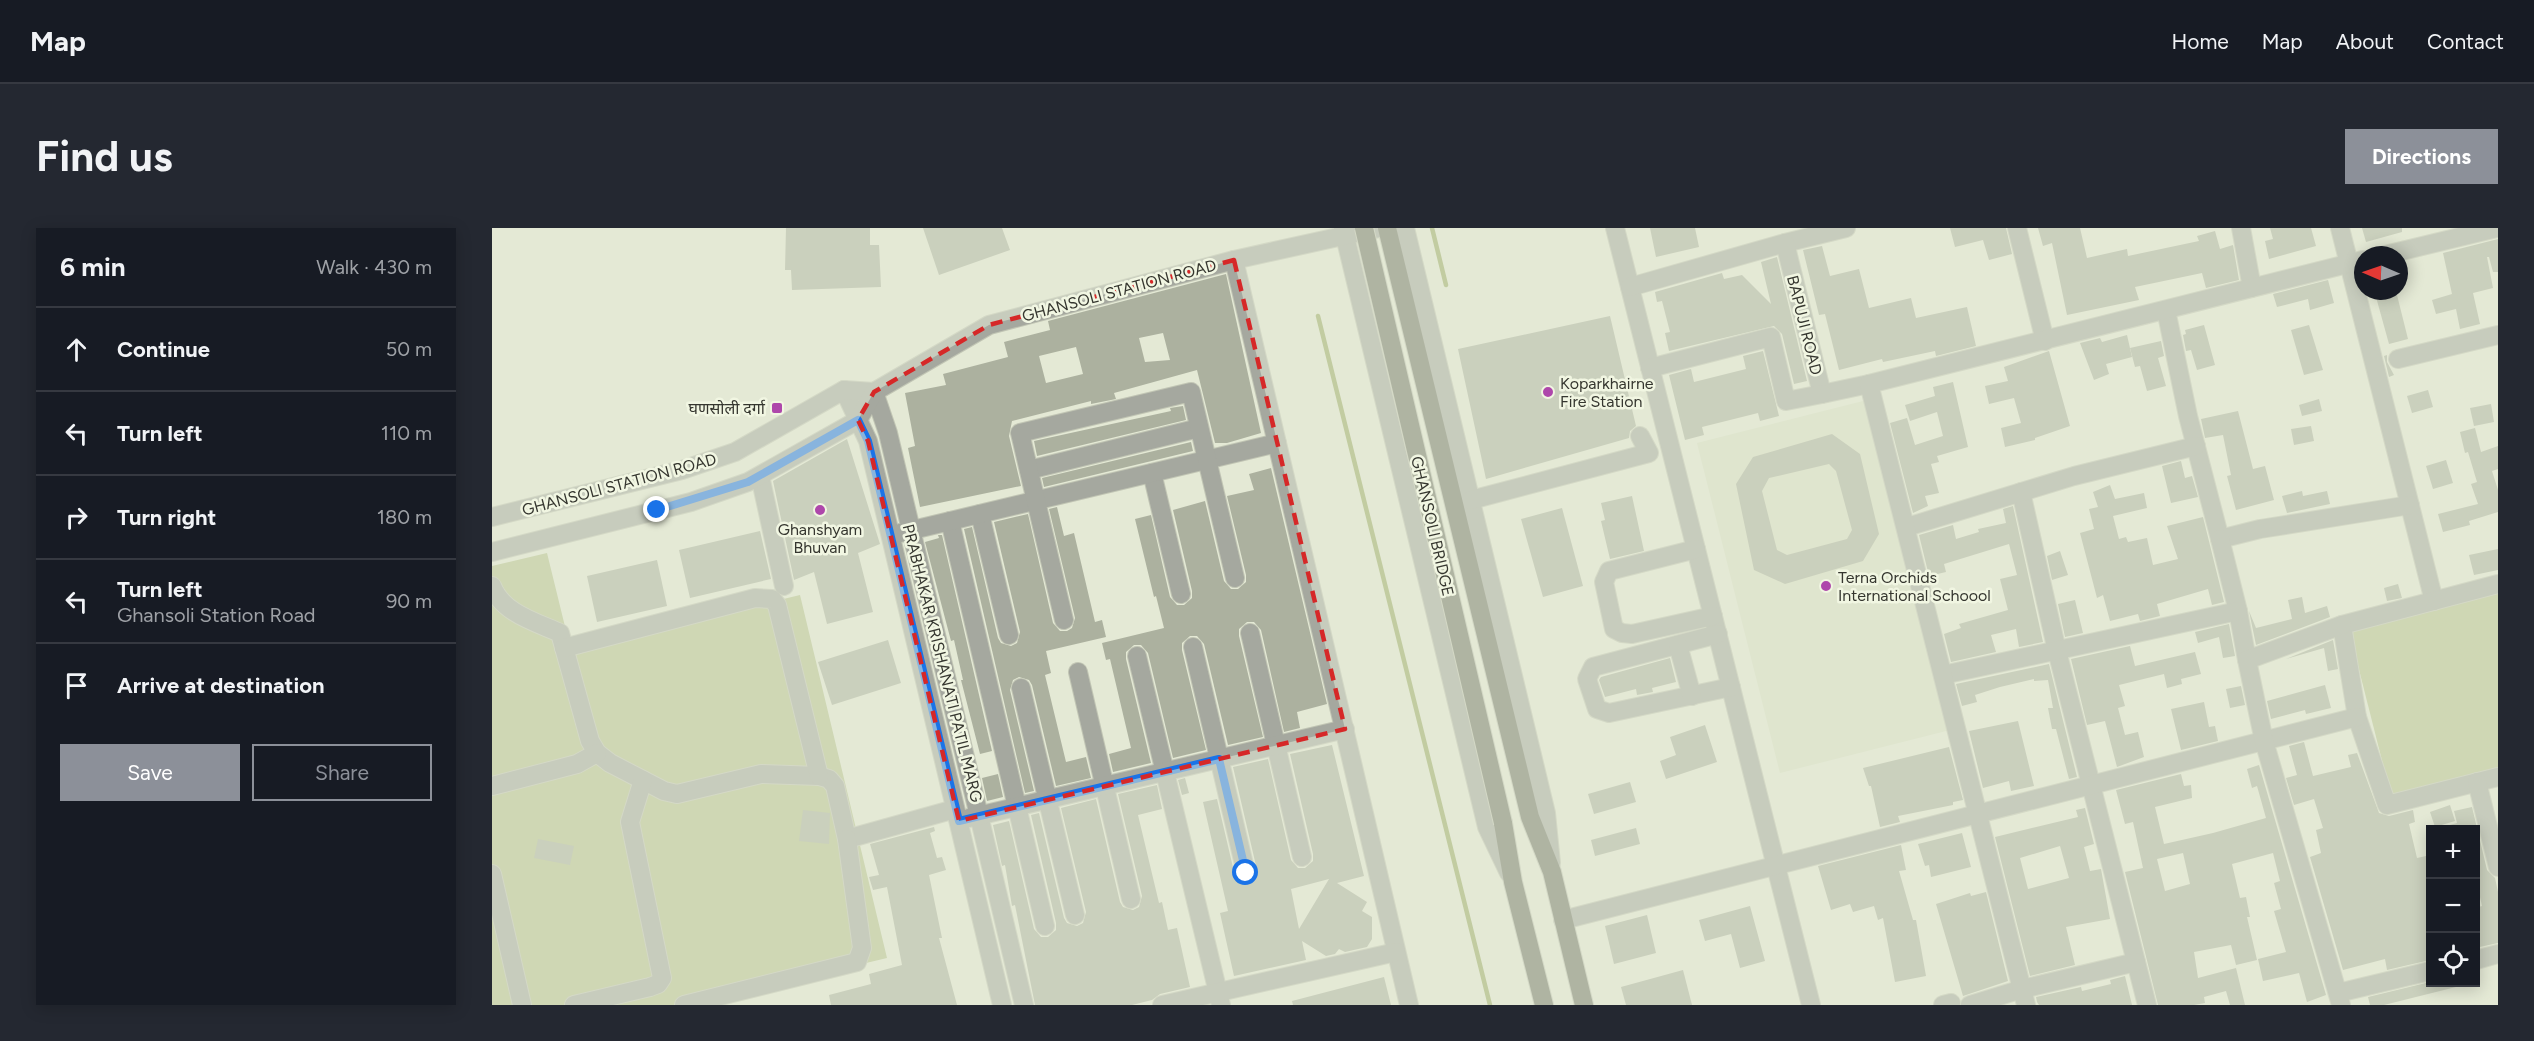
<!DOCTYPE html>
<html lang="en">
<head>
<meta charset="utf-8">
<style>
  :root { --surface:#171b24; --page:#242831; --text:#f1f3f6; --muted:#9ea1a6; --line:#363941; --accent:#8c9099 }
  body { margin:0; font-family:Figtree,"Noto Sans Devanagari",sans-serif; background:var(--page); color:var(--text) }
  .controls { position:absolute; right:18px; bottom:18px; display:grid; overflow:hidden; border-radius:0px; box-shadow:0 3px 15px #0003 }
  .controls button { width:54px; height:54px; display:grid; place-items:center; padding:0; border:0; border-bottom:2px solid var(--line); background:var(--surface); color:var(--text); font:30px sans-serif }
  .compass { position:absolute; left:1862px; top:18px; width:54px; height:54px; border-radius:50%; background:var(--surface); box-shadow:0 3px 15px #0003; rotate:272deg }
  .stop { position:absolute; width:18px; height:18px; margin:-14px; border:4px solid #1a73e8; border-radius:50%; background:#fff }
  .stop.end { background:#1a73e8; border-color:#fff; box-shadow:0 2px 6px #0008 }
  .list { margin:0; padding:0; list-style:none }
  h2 { display:flex; justify-content:space-between; align-items:center; height:78px; margin:0; padding:0 24px; font-size:26px }
  h2 small { font-size:20px; font-weight:400; color:var(--muted) }
  .list li { display:grid; grid-template-columns:39px 1fr auto; gap:18px; align-items:center; box-sizing:border-box; height:84px; padding:0 24px; border-top:2px solid var(--line) }
  .list b { display:block; font-size:22px; white-space:nowrap }
  .list p { margin:0; font-size:20px; white-space:nowrap; color:var(--muted) }
  .list em { font-size:20px; font-style:normal; color:var(--muted) }
  .actions { display:flex; gap:12px; padding:18px 24px }
  .actions a { flex:1; padding:14px 0; border:2px solid var(--accent); border-radius:0px; text-align:center; font-size:21px; color:var(--accent) }
  .actions .main { background:var(--accent); color:#fff }
  .icon { flex:none; width:33px; height:33px; fill:none; stroke:currentColor; stroke-width:2; stroke-linecap:round; stroke-linejoin:round }
  .map { position:relative; flex:none; width:2006px; height:777px; overflow:hidden; border-radius:0px }
  header { display:flex; align-items:center; gap:36px; box-sizing:border-box; height:84px; padding:0 30px; background:var(--surface); border-bottom:2px solid var(--line) }
  header strong { font-size:28px }
  nav { display:flex; gap:33px; margin-inline-start:auto; font-size:21px }
  .intro { display:flex; align-items:center; justify-content:space-between; box-sizing:border-box; height:144px; padding:0 36px }
  h1 { margin:0; font-size:42px }
  .button { padding:15px 27px; border-radius:0px; background:var(--accent); color:#fff; font-size:21px; font-weight:700 }
  main { display:flex; gap:36px; padding:0 36px }
  aside { flex:1; background:var(--surface); border-radius:0px; box-shadow:0 3px 15px #0003 }
  .map>svg:first-child { display:block }
  .built { fill:#d9e0c5 }
  .green { fill:#b5c18c }
  .lines { fill:none; stroke-linecap:round; stroke-linejoin:round }
  .stream { stroke:#99a862; stroke-width:4.5 }
  .building { fill:#acb19f; fill-rule:evenodd }
  .minor-casing { stroke:#c1c5b4; stroke-width:20 }
  .major-casing { stroke:#c1c5b4; stroke-width:20 }
  .minor { stroke:#a5a89f; stroke-width:18 }
  .major { stroke:#707465; stroke-width:18 }
  .major-bridge-casing { stroke:#c1c5b4; stroke-width:20; stroke-linecap:butt }
  .major-bridge { stroke:#707465; stroke-width:18 }
  .route { stroke:#1a73e8; stroke-width:8 }
  .marked { fill:none; stroke:#d62828; stroke-width:4.5; stroke-dasharray:12 8; stroke-linejoin:round }
  .poi-dot { fill:#ae47ab; stroke:#f1f6e2; stroke-width:2 }
  .labels { text-anchor:middle; stroke-width:5; stroke-linejoin:round; paint-order:stroke }
  .street-label { font-size:16px; fill:#35362f; stroke:#f1f6e2 }
  .poi-label { font-size:16px; fill:#35362f; stroke:#f1f6e2; text-anchor:start }
</style>
</head>
<body>
<header>
<strong>Map</strong>
<nav><a>Home</a><a>Map</a><a>About</a><a>Contact</a></nav>
</header>
<div class="intro"><h1>Find us</h1><a class="button">Directions</a></div>
<main>
<aside>
<h2>6 min<small>Walk · 430 m</small></h2>
<ul class="list">
<li><svg class="icon" aria-label="ahead" viewBox="0 0 24 24"><path d="M12 20V5M6 11l6-6 6 6"/></svg><div><b>Continue</b></div><em>50 m</em></li>
<li><svg class="icon" aria-label="left" viewBox="0 0 24 24"><path d="M17 20v-9H6M10 6l-5 5 5 5"/></svg><div><b>Turn left</b></div><em>110 m</em></li>
<li><svg class="icon" aria-label="right" viewBox="0 0 24 24"><path d="M7 20v-9h11M14 6l5 5-5 5"/></svg><div><b>Turn right</b></div><em>180 m</em></li>
<li><svg class="icon" aria-label="left" viewBox="0 0 24 24"><path d="M17 20v-9H6M10 6l-5 5 5 5"/></svg><div><b>Turn left</b><p>Ghansoli Station Road</p></div><em>90 m</em></li>
<li><svg class="icon" aria-label="arrive" viewBox="0 0 24 24"><path d="M6 21V4h12l-3 4 3 4H6"/></svg><div><b>Arrive at destination</b></div></li>
</ul>
<div class="actions"><a class="main">Save</a><a>Share</a></div>
</aside>
<div class="map">
<svg width="2006" height="777" viewBox="0 0 2006 777">
  <rect width="100%" height="100%" fill="#e4e9d5"/>
  <!-- built -->
  <path class="built" d="M1379,171l83,330 -174,44 -83,-330z"/>
  <!-- green -->
  <g class="green">
    <path d="M55,325l24,98 229,-56 87,363 -197,47h-198v-439z"/>
    <path d="M2006,365v175l-107,28 -42,-166z"/>
  </g>
  <g class="lines">
    <!-- stream -->
    <g class="stream">
      <path d="M940,0l14,57"/>
      <path d="M826,88l172,689"/>
    </g>
  </g>
  <!-- building -->
  <g class="building">
    <path d="M294,0h84v17h9l2,42 -89,3 -1,-20h-6z"/>
    <path d="M431,0h79l8,22 -71,25z"/>
    <path d="M1158,0h45l4,19 -43,10z"/>
    <path d="M1458,0h56l6,26 -23,6 -6,-20 -28,7z"/>
    <path d="M1546,0h42l7,30 40,-9 1,7 71,-15 -2,-5 18,-5 5,18 13,-4 6,35 -33,8 -4,-15 -67,14 4,13 -72,15 -15,-72 -9,3z"/>
    <path d="M1778,0h41l5,18 -47,13 -4,-18 8,-2z"/>
    <path d="M1870,0h40v4l-36,10z"/>
    <path d="M2006,11v33h-5l-4,-15h-2l6,31 -20,5 7,31 -20,5 -4,-20 -20,5 -4,-14 20,-6 -9,-41z"/>
    <path d="M1330,18l8,30 29,-7 10,39 42,-10 5,20 51,-11 9,39 -40,10 -1,-5 -52,11 -1,-3 -43,11 -14,-56 -6,1 -16,-65z"/>
    <path d="M1285,29l30,124 -13,3 -12,-50 -8,-8 -105,25 -4,-18 5,-1 -8,-31 -5,1 -2,-10 67,-19 2,6 18,-4 29,29 -10,-42z"/>
    <path d="M734,46l35,159 -34,10h-12l-18,-73 -83,23 2,6 -25,5v-3l-79,20 -3,15 12,50 -101,21 -12,-59 7,-2 -10,-53 41,-8 -3,-11 65,-17 -4,-15 46,-12 -2,-9zM671,105l7,27 -25,2 -6,-24zM584,119l7,27 -37,9 -7,-27z"/>
    <path d="M1836,52l6,23 -24,7 -2,-11 -31,8 -4,-13z"/>
    <path d="M1904,63l12,48 -19,5 -13,-47z"/>
    <path d="M1118,88l26,110 -6,5 -1,7 -143,41 -28,-130z"/>
    <path d="M1712,97l11,40 -18,5 -6,-20 -5,1 -3,-16 3,-1 -1,-4z"/>
    <path d="M1817,97l14,45 -19,5 -13,-45z"/>
    <path d="M1635,107l5,22 -26,7 3,10 -15,6 -14,-37 20,-5 2,4z"/>
    <path d="M1669,113l3,15 -6,2 8,28 -19,5 -7,-25 -5,1 -5,-19z"/>
    <path d="M1271,123l16,65 -19,5 -2,-8 -56,14 2,8 -19,5 -16,-65 22,-6 3,13 52,-13 -3,-13z"/>
    <path d="M1557,123l21,75 -35,12v2l-30,7 -4,-19 20,-5 -7,-25 -25,6 -4,-18 23,-5 -4,-14z"/>
    <path d="M1895,127v7l7,13 -5,2 -5,-21z"/>
    <path d="M1461,154l15,65 -31,9 2,6 -8,2 8,29 -14,3 3,10 -15,7 -23,-90 17,-5 8,27 28,-9 -6,-24 -27,9 -5,-16 30,-9 -2,-9z"/>
    <path d="M1936,162l5,17 -21,6 -5,-17z"/>
    <path d="M1827,171l3,12 -20,5 -3,-11z"/>
    <path d="M1999,176l3,18 -20,4 -4,-18z"/>
    <path d="M691,178l3,14 -149,36 -3,-15 137,-30 -1,-3z"/>
    <path d="M1746,183l15,58 12,-3 9,34 -38,10 -9,-34 4,-1 -8,-40 -18,3 -4,-19z"/>
    <path d="M1819,198l3,15 -20,4 -3,-16z"/>
    <path d="M1983,200l6,24 17,-6v23l-6,2 6,19v22l-29,9 1,4 -27,7 -5,-18 40,-10 -7,-20 6,-2 -9,-30 -3,1 -5,-21z"/>
    <path d="M1340,206l28,20 19,80 -16,27 -78,23 -31,-14 -18,-86 17,-27zM1337,236l7,7 16,59 -5,9 -60,16 -10,-5 -15,-59 7,-13z"/>
    <path d="M355,211l33,105 -22,9 15,59 -46,12 -13,-52 -20,8 -21,-99z"/>
    <path d="M699,214l2,9 -149,36 -2,-9z"/>
    <path d="M1954,232l7,23 -20,6 -7,-23z"/>
    <path d="M1689,233l4,17 7,-2 6,21 -27,6 -9,-37z"/>
    <path d="M779,240l56,236 -30,8 3,16 -16,4 -23,-102 -7,-8h-7l-8,7v7l24,101 -35,8 -24,-101 -7,-8h-7l-8,7v7l24,100 -33,8 -25,-105 -7,-8h-7l-8,7v7l25,104 -38,9 -4,-18 22,-6 -21,-89 -4,1 -4,-17 62,-15 -8,-32 -2,1 -19,-78 16,-4 19,82 7,8h7l8,-7v-7l-19,-81 32,-9 19,80 7,8h7l8,-7v-7l-19,-79 27,-6 -5,-16z"/>
    <path d="M1618,257l5,14 29,-6 3,15 -34,8 6,23 7,-2 2,5 19,-4 6,27 25,-6 -11,-33 36,-9 21,85 -12,3 -4,-16 -51,15 3,12 -20,5 -2,-7 -28,7 -7,-26 -6,3 -17,-65 14,-4 -5,-20 9,-2 -5,-15z"/>
    <path d="M1810,263l1,5 24,-5 3,13 -43,9 -5,-17z"/>
    <path d="M1140,268l12,55 -34,8 -9,-38 4,-1 -4,-17z"/>
    <path d="M1521,278l30,136 -24,5 -3,-18 -25,6 5,17 -45,10 -7,-28 17,-6 -2,-4 49,-14 -8,-31 17,-4 -8,-31 -65,20 2,8 -17,4 -10,-41 34,-10 3,14 23,-7 -1,-3 28,-6 -3,-14z"/>
    <path d="M565,279l7,29 10,-3 21,89 7,-2 4,17 -60,14 5,22 -6,2 21,87 20,-5 5,21 -35,8 -24,-101 -3,-5 -10,-3 -6,3 -3,10 24,101 -9,2 -61,-264 8,-2 26,111 3,5 10,3 6,-3 3,-11 -26,-110 34,-8 25,109 7,8h7l5,-3 3,-10 -26,-109z"/>
    <path d="M1070,280l21,78 -40,11 -22,-78z"/>
    <path d="M268,303l11,48 -81,19 -11,-48z"/>
    <path d="M446,307h4l50,216 -12,3 -19,-74h2l-9,-40 -3,1 -26,-99 14,-4z"/>
    <path d="M2006,321v21l-24,5 -5,-20z"/>
    <path d="M1568,323l8,24 -16,5 -5,-24z"/>
    <path d="M165,332l10,46 -70,16 -10,-46z"/>
    <path d="M1906,356l4,14 -15,3 -3,-13z"/>
    <path d="M1810,369l3,16 22,-7 3,11 -74,28 -7,-34 7,17 36,-9 -4,-19z"/>
    <path d="M1583,372l8,33 -18,4 -7,-33z"/>
    <path d="M1737,396l6,32 -12,2 -4,-21 -21,6 -3,-11z"/>
    <path d="M396,412l13,43 -69,22 -14,-43z"/>
    <path d="M1841,412l5,29 -10,2 -4,-23 -38,11z"/>
    <path d="M1638,418l5,20 60,-14 6,22 -20,5 1,5 -15,4 -3,-14 -45,11 6,21 -7,2 7,27 13,-3 6,25 -27,10 -12,-46 -18,4 -16,-66z"/>
    <path d="M1178,430l6,24 -24,6 1,4 -16,3 -1,-6 -31,8 -6,-17 2,-3z"/>
    <path d="M1557,436l28,113 -8,2 -13,-50h-4l-4,-21h5l-5,-28 -14,1v-2l-34,8 -25,8 2,7 -15,4 -6,-22z"/>
    <path d="M1833,457l6,23 -25,6 -1,-4 -34,9 -4,-18z"/>
    <path d="M1749,458l4,19 -15,3 -4,-19z"/>
    <path d="M1712,474l5,25 6,-1 3,15 -37,9 -10,-41z"/>
    <path d="M1526,493l16,65 -23,5 -2,-10 -26,7 -14,-57z"/>
    <path d="M1213,497l12,37 -51,17 -6,-18 16,-6 -6,-18z"/>
    <path d="M1812,514l9,34 38,-9 -3,-12 9,-2 22,60 10,3 24,-6 2,12 -6,2 8,34 9,-2 4,20v84l-43,10 -2,-11 -42,11 -33,-113 11,-4 -5,-23 7,-2 -9,-29 -20,6 -8,-27 11,-3 -8,-29z"/>
    <path d="M840,517l32,131 -27,7 30,19 -5,9 10,6v22l-5,8 -22,5 -6,-3 -4,5 -9,2 -24,-15 4,19 -72,16 -14,-63 8,-2 -25,-109 14,-3 18,77 7,8 11,-2 4,-12 -24,-103 35,-8 23,101 7,8h7l8,-7v-7l-23,-100zM837,651l-30,50 -8,-40z"/>
    <path d="M1457,519l14,53 -10,2v3l-55,11 2,6 -20,5 -9,-41h-2l-6,-18z"/>
    <path d="M1767,537l67,230 -19,7 -8,-29 -36,8 -5,-22 28,-7 -12,-41 7,-2 -7,-26 6,-2 -7,-28 -41,11 8,34 6,-1 4,20h-3l10,43 -21,5 -5,-20 -37,7 4,26 38,-10 9,37h-15l-4,-14 -22,6 1,6 -11,2h-36l-33,-133 18,-4 -10,-46 -8,2 -9,-34 65,-16 3,12 7,-1 1,13 -37,9 9,37 49,-11 53,-15 -9,-32 -5,2 -5,-19zM1691,625l7,31 -25,7 -8,-32z"/>
    <path d="M506,546l5,23 -16,4 -5,-23z"/>
    <path d="M693,550l4,15 -7,2 -4,-15z"/>
    <path d="M1138,554l6,20 -42,12 -6,-20z"/>
    <path d="M665,557l5,24 -24,6 21,88 3,-1 6,28 9,-2 13,59 -30,7 -8,6 -20,5h-97l-20,-100 -3,1 -7,-41 -3,1 -9,-41 16,-4 25,108 7,8h7l8,-7v-7l-25,-108 8,-2 25,105 3,5 10,3 6,-3 3,-11 -25,-104 35,-9 24,103 3,5 10,3 6,-3 3,-11 -24,-102z"/>
    <path d="M1958,577l5,16 -20,6 -5,-15z"/>
    <path d="M1980,579l15,63 8,8 3,14v51l-23,5v-40l7,-2 -7,-31v-45h-28l-1,-4 11,-3 -3,-12z"/>
    <path d="M1593,580l9,36 -10,3 6,24 11,-2 9,50 -44,8 9,38 -45,11 -35,-139 83,-20 -2,-7zM1568,618l9,32 -41,11 -8,-31z"/>
    <path d="M311,582l27,3 -1,31 -30,-3z"/>
    <path d="M442,599l1,4 -5,2 7,25 5,-1 4,13 -17,5 13,63h-3l18,67h-126l-2,-10 42,-11 -2,-10 33,-9 -15,-78 -14,3 -4,-13 10,-2 -9,-31z"/>
    <path d="M1144,600l4,16 -45,12 -4,-16z"/>
    <path d="M1470,605l9,34 -40,10 -2,-12 -4,1 -7,-22z"/>
    <path d="M46,611l36,7 -4,19 -36,-7z"/>
    <path d="M1409,617l5,25 -7,1 14,49h3l10,56 -31,6 -12,-64 -5,2 -4,-14 -21,6 -3,-8 -19,6 -13,-44z"/>
    <path d="M1494,664l22,89 -45,15 -27,-92 34,-11 1,3z"/>
    <path d="M1258,678l15,55 -25,7 -9,-34 -26,7 -6,-21z"/>
    <path d="M1155,687l9,38 -42,11 -9,-38z"/>
    <path d="M1191,742l9,35h-66l-5,-18z"/>
    <path d="M1633,748l7,29h-93l-2,-3 -1,-5 45,-10 1,4 29,-7 -1,-4z"/>
    <path d="M892,749l7,28h-98l-1,-4z"/>
    <path d="M1938,754h26v5l-72,18h-14l-2,-8z"/>
  </g>
  <g class="lines">
    <!-- minor casing -->
    <g class="minor-casing">
      <g id="minor">
        <path d="M851,0l144,599 22,46"/>
        <path d="M913,0l141,585 5,50"/>
        <path d="M1123,0l196,777"/>
        <path d="M1525,0l28,113"/>
        <path d="M1749,0l11,60"/>
        <path d="M1848,0l94,373"/>
        <path d="M1293,15l61,-15"/>
        <path d="M1893,27l112,-27"/>
        <path d="M742,32l175,745"/>
        <path d="M1138,59l155,-44 37,151 47,-10"/>
        <path d="M1674,82l22,106 32,123 40,-10 150,-24"/>
        <path d="M1906,131l100,-24"/>
        <path d="M1158,140l121,-31 15,64 36,-7"/>
        <path d="M352,162l24,51 134,564"/>
        <path d="M382,164l14,41 136,572"/>
        <path d="M537,242l170,-42"/>
        <path d="M660,245l29,121"/>
        <path d="M268,248l24,110"/>
        <path d="M1529,264l36,159 90,354"/>
        <path d="M979,272l178,-47 -9,-17"/>
        <path d="M488,286l29,121"/>
        <path d="M0,289l190,-47 53,-18 109,-62 30,2"/>
        <path d="M458,293l95,405"/>
        <path d="M1415,299l167,-51 122,-30"/>
        <path d="M408,305l377,-90"/>
        <path d="M1728,311l18,72 9,49"/>
        <path d="M1204,321l-87,22 -5,11 10,47 8,4 10,1 81,-18"/>
        <path d="M0,324l199,-50 57,-20 110,-62 16,-28 115,-67 245,-65 145,-32"/>
        <path d="M2006,356l-156,41 15,92 30,88 111,-28"/>
        <path d="M0,358c10,27 44,36 68,47l30,108 7,12 13,10 54,28 13,3 84,-20 58,2 10,3 6,7 12,53 108,-30"/>
        <path d="M572,392l-44,-187 171,-41 44,186"/>
        <path d="M758,405l52,224"/>
        <path d="M1226,406l-125,33 -6,12 10,30 12,4 122,-26"/>
        <path d="M1186,417l14,51"/>
        <path d="M701,419l53,226"/>
        <path d="M72,420l191,-50 17,1 5,6 42,171"/>
        <path d="M645,428l84,349"/>
        <path d="M586,444l53,227"/>
        <path d="M1451,447l295,-64"/>
        <path d="M529,460l54,227"/>
        <path d="M1985,554l21,85"/>
        <path d="M0,558l85,-22 20,-11"/>
        <path d="M477,590l376,-89"/>
        <path d="M0,646l30,131"/>
        <path d="M1071,692l794,-203"/>
        <path d="M1984,732l22,-6"/>
        <path d="M1846,765l92,-22"/>
        <path d="M82,777l76,-18 8,-3 4,-6 -32,-156 13,-42"/>
        <path d="M192,777l173,-43 5,-14 -15,-109"/>
        <path d="M670,777l234,-53"/>
        <path d="M1451,777l8,-2"/>
        <path d="M1478,777l52,-16 114,-27"/>
        <path d="M1534,777l-157,-621 494,-124"/>
        <path d="M1849,777l-77,-264 -17,-81 95,-35"/>
      </g>
    </g>
    <!-- major casing -->
    <g class="major-casing">
      <g id="major">
        <path d="M895,0l143,589 22,55 32,133"/>
        <path d="M1011,595l10,59 31,123"/>
      </g>
    </g>
    <!-- minor -->
    <use href="#minor" class="minor"/>
    <!-- major -->
    <use href="#major" class="major"/>
    <!-- major-bridge casing -->
    <g class="major-bridge-casing">
      <path id="major-bridge" d="M872,0l139,595"/>
    </g>
    <!-- major-bridge -->
    <use href="#major-bridge" class="major-bridge"/>
  </g>
  <g class="lines">
    <!-- route -->
    <path class="route" d="M165,282l91,-28 110,-62 10,21 91,380 260,-62 27,114"/>
  </g>
  <!-- marked area -->
  <path d="M0 0H2006V777H0ZM742,32l111,469 -386,92 -91,-380 -10,-21 16,-28 115,-67z" fill="#e4e9d5" fill-opacity=".55" fill-rule="evenodd"/>
  <path class="marked" d="M742,32l111,469 -386,92 -91,-380 -10,-21 16,-28 115,-67z"/>
  <!-- markers -->
  <g class="poi-dot">
    <circle cx="1056" cy="164" r="6"/>
    <rect x="279" y="174" width="12" height="12" rx="3"/>
    <circle cx="328" cy="282" r="6"/>
    <circle cx="1334" cy="358" r="6"/>
  </g>
  <g class="labels">
    <!-- street labels -->
    <g class="street-label">
      <text transform="translate(627 62) rotate(-15)" y="6">GHANSOLI STATION ROAD</text>
      <text transform="translate(1313 97) rotate(76)" y="6">BAPUJI ROAD</text>
      <text transform="translate(127 256) rotate(-15)" y="6">GHANSOLI STATION ROAD</text>
      <text transform="translate(941 298) rotate(77)" y="6">GHANSOLI BRIDGE</text>
      <text transform="translate(451 435) rotate(76)" y="6">PRABHAKAR KRISHANATI PATIL MARG</text>
    </g>
    <!-- poi labels -->
    <g class="poi-label">
      <text x="1068" y="161">Koparkhairne<tspan x="1068" dy="18">Fire Station</tspan></text>
      <text x="273" y="186" text-anchor="end">घणसोली दर्गा</text>
      <text x="328" y="307" text-anchor="middle">Ghanshyam<tspan x="328" dy="18">Bhuvan</tspan></text>
      <text x="1346" y="355">Terna Orchids<tspan x="1346" dy="18">International Schoool</tspan></text>
    </g>
  </g>
</svg>
<div class="controls">
<button>+</button>
<button>−</button>
<button><svg class="icon" aria-label="locate" viewBox="0 0 24 24"><circle cx="12" cy="12" r="6"/><path d="M12 2v4M12 18v4M2 12h4M18 12h4"/></svg></button>
</div>
<svg class="compass" viewBox="-18 -18 36 36"><path d="M0-13l5 13h-10z" fill="#e53935"/><path d="M0 13l5-13h-10z" fill="#9ea1a6"/></svg>
<div class="stop" style="left:754px;top:645px"></div>
<div class="stop end" style="left:165px;top:282px"></div>
</div>
</main>
</body>
</html>
